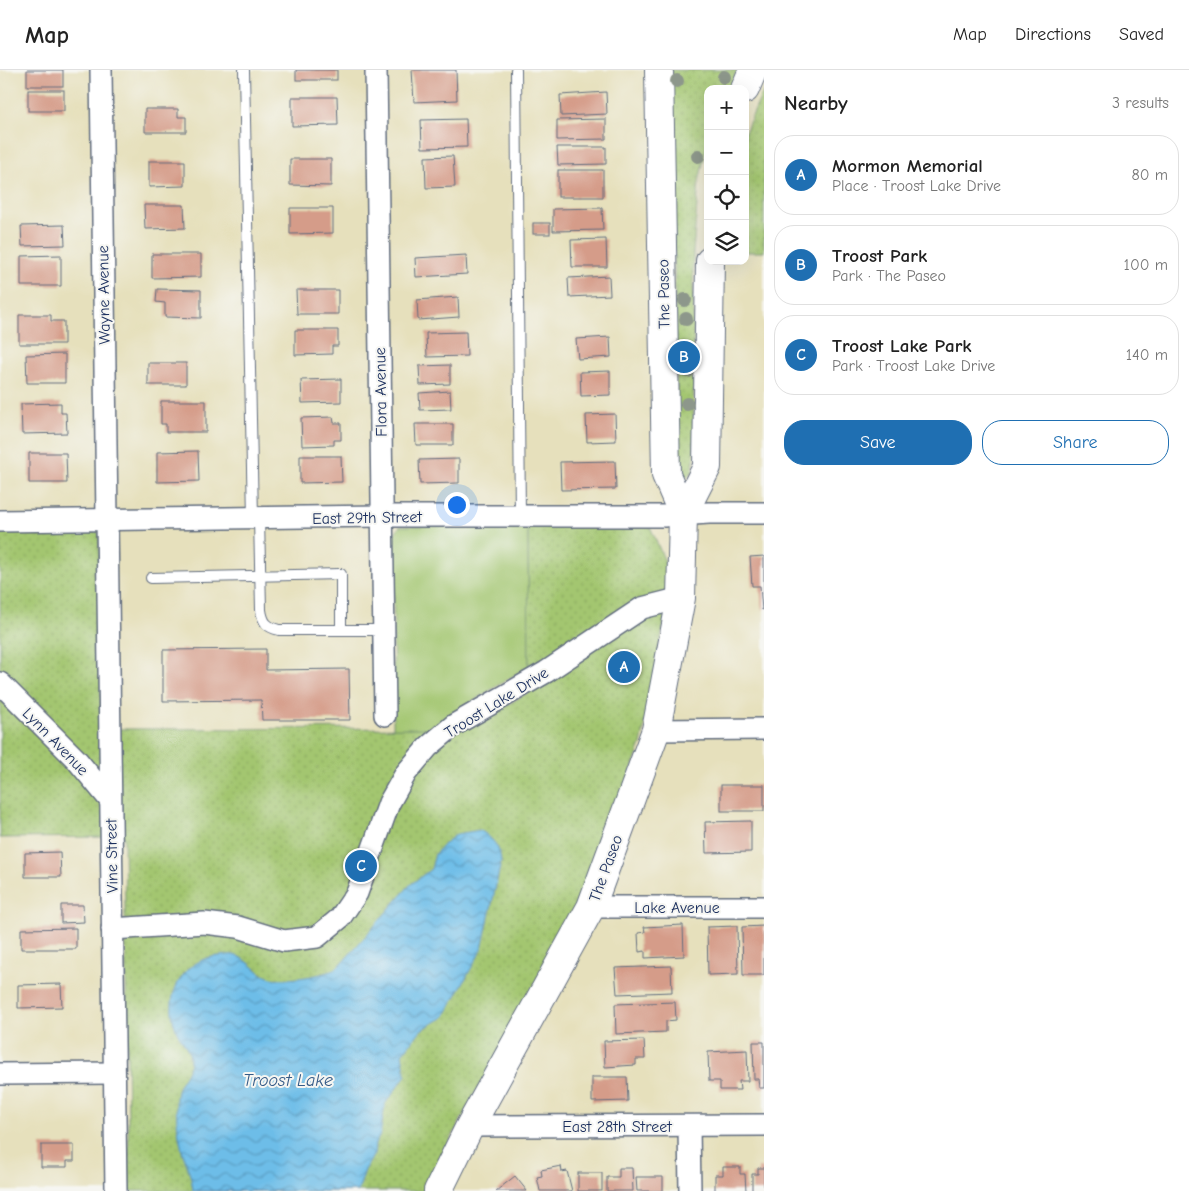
<!DOCTYPE html>
<html lang="en">
<head>
<meta charset="utf-8">
<style>
  :root { --surface:#fff; --page:#f2f2f2; --text:#222; --muted:#767676; --line:#e0e0e0; --accent:#1f6fb2 }
  body { margin:0; font-family:"Comic Neue",sans-serif; background:var(--page); color:var(--text) }
  .controls { position:absolute; right:15px; top:15px; display:grid; overflow:hidden; border-radius:10px; box-shadow:0 5px 20px #0002 }
  .controls button { width:45px; height:45px; display:grid; place-items:center; padding:0; border:0; border-bottom:1px solid var(--line); background:var(--surface); color:var(--text); font:25px sans-serif }
  .you { position:absolute; left:456px; top:434px; width:18px; height:18px; margin:-12px; border:4px solid #fff; border-radius:50%; background:#1a73e8; box-shadow:0 0 0 8px #1a73e833 }
  .badge { display:grid; place-items:center; width:32px; height:32px; border-radius:50%; background:var(--accent); color:#fff; font-size:16px; font-weight:700 }
  .pin { position:absolute; translate:-50% -50%; border:2px solid #fff; box-shadow:0 1px 5px #0006 }
  .list { margin:0; padding:0; list-style:none }
  h2 { display:flex; justify-content:space-between; align-items:center; height:65px; margin:0; padding:0 20px; font-size:21px }
  h2 small { font-size:16px; font-weight:400; color:var(--muted) }
  .list li { display:grid; grid-template-columns:32px 1fr auto; gap:15px; align-items:center; box-sizing:border-box; height:80px; margin:0 10px 10px; padding:0 10px; border:1px solid var(--line); border-radius:20px }
  .list b { display:block; font-size:19px; white-space:nowrap }
  .list p { margin:0; font-size:16px; white-space:nowrap; color:var(--muted) }
  .list em { font-size:16px; font-style:normal; color:var(--muted) }
  .actions { display:flex; gap:10px; padding:15px 20px }
  .actions a { flex:1; padding:11px 0; border:1px solid var(--accent); border-radius:20px; text-align:center; font-size:18px; color:var(--accent) }
  .actions .main { background:var(--accent); color:#fff }
  .icon { flex:none; width:28px; height:28px; fill:none; stroke:currentColor; stroke-width:2; stroke-linecap:round; stroke-linejoin:round }
  .map { position:relative; flex:none; width:764px; height:1121px; overflow:hidden }
  header { display:flex; align-items:center; gap:30px; box-sizing:border-box; height:70px; padding:0 25px; background:var(--surface); border-bottom:1px solid var(--line) }
  header strong { font-size:24px }
  nav { display:flex; gap:28px; margin-inline-start:auto; font-size:18px }
  main { display:flex }
  aside { flex:1; background:var(--surface) }
  .map>svg:first-child { display:block }
  .grass { fill:#a3c66f; stroke:#5f7a66 }
  .park { fill:url(#park-dots); stroke:#5f7a66 }
  .water { fill:url(#water-waves); stroke:#4476a3 }
  .building { fill:#d59c89 }
  .lines { fill:none; stroke-linecap:round; stroke-linejoin:round }
  .service-casing { stroke:#626d7f; stroke-width:12 }
  .minor-casing { stroke:#626d7f; stroke-width:24 }
  .secondary-casing { stroke:#626d7f; stroke-width:30 }
  .service { stroke:#fff; stroke-width:10 }
  .minor { stroke:#fff; stroke-width:21 }
  .secondary { stroke:#fff; stroke-width:28 }
  .tree { fill:#8d978b }
  .labels { text-anchor:middle; stroke-width:4; stroke-linejoin:round; paint-order:stroke }
  .street-label { font-size:16px; fill:#1b2f5e; stroke:#f6f6f2 }
  .water-label { font-size:18px; font-style:italic; fill:#345a87; stroke:#f6f6f2 }
</style>
</head>
<body>
<header>
<strong>Map</strong>
<nav><a>Map</a><a>Directions</a><a>Saved</a></nav>
</header>
<main>
<div class="map">
<svg width="764" height="1121" viewBox="0 0 764 1121">
  <defs>
    <pattern id="park-dots" width="8" height="8" patternUnits="userSpaceOnUse" patternTransform="scale(1.25)"><rect width="8" height="8" fill="#a3c66f"/><path d="M2 2h.1M6 6h.1" fill="none" stroke="#8caa63" stroke-width="1.8" stroke-linecap="round"/></pattern>
    <pattern id="water-waves" width="16" height="10" patternUnits="userSpaceOnUse" patternTransform="scale(1.25)"><rect width="16" height="10" fill="#6dbde8"/><path d="M0 5q4-4 8 0t8 0" fill="none" stroke="#599abf"/></pattern>
  </defs>
  <rect width="100%" height="100%" fill="#f6f6f2"/>
  <filter id="ink" filterUnits="userSpaceOnUse"><feTurbulence type="fractalNoise" baseFrequency=".02" numOctaves="2"/><feDisplacementMap in="SourceGraphic" scale="10" xChannelSelector="R" yChannelSelector="G"/><feConvolveMatrix kernelMatrix="1 2 1 2 8 2 1 2 1" color-interpolation-filters="sRGB"/></filter>
  <filter id="wash" filterUnits="userSpaceOnUse"><feTurbulence type="fractalNoise" baseFrequency=".0096" numOctaves="4" result="noise"/><feDisplacementMap in="SourceGraphic" scale="20" xChannelSelector="R" yChannelSelector="G"/><feGaussianBlur stdDeviation="1.12" result="paint"/><feColorMatrix in="noise" values="0 0 0 0 0 0 0 0 0 0 0 0 0 0 0 0 0 1.4 0 .05"/><feComposite in="paint" operator="in"/></filter>
  <g filter="url(#wash)">
    <rect width="100%" height="100%" fill="#e6e0bc"/>
    <!-- grass -->
    <path class="grass" d="M400,456h128l1,140 -59,37 -39,31h-38l1,-200z"/>
    <!-- park -->
    <g class="park">
      <path d="M671,0h67l-10,19h-20v51l-9,42 -6,71 1,208 -2,12 -6,4 -8,-1z"/>
      <path d="M764,19v163h-19v-120z"/>
      <path d="M649,454l17,40 -1,53 -24,128 -56,149 -121,220 -40,77h-295l-5,-354 -124,1v-306h99l2,197 367,-1 61,-36 -1,-166z"/>
    </g>
    <!-- water -->
    <path class="water" d="M480,760c13,9 20,16 21,32l-19,87 -38,68 -23,13 -19,24 4,21 -21,29 -5,31 -5,9 -1,10 -9,16 -7,21h-165c-1,-13 -6,-25 -10,-37 -5,-18 -7,-37 -7,-56 1,-18 14,-22 14,-39 -1,-13 -10,-19 -14,-30 -14,-33 8,-71 43,-73 5,0 11,-2 15,-1 15,4 20,15 32,21 12,7 54,0 67,-6 3,-1 6,-5 9,-7l68,-78 21,-16 4,-15 10,-11 12,-9z"/>
    <g id="blocks">
      <!-- building -->
      <g class="building">
        <rect x="27" y="0" width="36" height="16"/>
        <rect x="296" y="0" width="41" height="10"/>
        <path d="M412,0h44l1,30 -43,2z"/>
        <rect x="28" y="20" width="36" height="21"/>
        <path d="M606,22l1,22 -46,2 -1,-21z"/>
        <path d="M292,27h45l1,28 -46,1z"/>
        <path d="M145,39h33v8h8v15h-41z"/>
        <path d="M466,49l1,28 -45,1 -1,-28z"/>
        <path d="M606,49v20l-49,1v-20z"/>
        <path d="M557,77h49v17l-48,1z"/>
        <path d="M453,86l2,31 -29,1 -1,-31z"/>
        <path d="M290,89h41v27l-41,-1z"/>
        <path d="M149,91h36v25l-36,1z"/>
        <rect x="558" y="100" width="45" height="27"/>
        <path d="M144,135h40l1,23 -40,1z"/>
        <path d="M290,138h43v25l-43,1z"/>
        <path d="M602,138l1,22 -50,1v-22z"/>
        <rect x="533" y="153" width="17" height="11"/>
        <path d="M64,155l1,20 -43,1 -1,-20z"/>
        <path d="M606,169l1,28h-35l-1,-27z"/>
        <path d="M152,184h49v23l-49,1z"/>
        <path d="M61,185v31h-40v-30z"/>
        <path d="M466,185l1,19 -51,3 -1,-19z"/>
        <path d="M609,206l1,19 -41,2 -1,-19z"/>
        <path d="M157,219l44,1v28l-36,-1v-14l-9,-1z"/>
        <path d="M296,220h42v24h-41z"/>
        <path d="M458,227l1,20 -41,3 -1,-20z"/>
        <path d="M19,245h32v6h13v23h-45z"/>
        <path d="M295,260h43v16h-6v8l-37,1z"/>
        <path d="M466,262l1,24 -40,1 -1,-24z"/>
        <path d="M610,267l1,20 -33,2 -2,-20z"/>
        <path d="M65,284v29h-38l-1,-28z"/>
        <rect x="148" y="293" width="38" height="22"/>
        <path d="M450,295v19l-30,1 -1,-19z"/>
        <path d="M610,301v24l-29,1 -1,-24z"/>
        <path d="M341,309v23l-39,1 -1,-23z"/>
        <path d="M450,321l1,18 -31,1 -1,-17z"/>
        <path d="M161,331h45v31h-40v-8h-5z"/>
        <path d="M61,333v10h5l1,20 -45,1 -1,-30z"/>
        <path d="M615,344l1,27 -29,1 -1,-27z"/>
        <path d="M333,347l1,6h7v17h-7v5l-32,1 -1,-28z"/>
        <path d="M415,354h38v21h-37z"/>
        <path d="M198,381l1,30 -42,1v-30z"/>
        <path d="M29,383h37l1,30h-38z"/>
        <path d="M300,386h41l1,26 -42,1z"/>
        <path d="M459,389v24l-39,1 -1,-24z"/>
        <path d="M615,391l1,28 -55,1 -1,-28z"/>
        <path d="M764,486v53l-2,1 -2,-24h-8l-2,-29z"/>
        <path d="M266,579v21l83,-1 1,51h-88l-1,-20 -98,1v-51z"/>
        <rect x="721" y="715" width="43" height="26"/>
        <path d="M751,751v31l-45,1 -1,-31z"/>
        <path d="M60,782l1,25h-36v-24z"/>
        <path d="M61,835h22l1,17 -23,1z"/>
        <path d="M683,855l1,31 -39,2v-7l-6,1 -1,-19 7,-1 -1,-5z"/>
        <path d="M737,856l1,48 -30,1 -1,-48z"/>
        <path d="M764,856v49h-21l-1,-48z"/>
        <path d="M76,858v21h-55v-20z"/>
        <path d="M671,896l1,26 -55,2 -2,-26z"/>
        <path d="M61,914l1,23 -44,1v-23z"/>
        <path d="M675,932l1,18 -10,1v11l-50,2 -1,-30z"/>
        <path d="M644,970l1,19h-9v6l-31,2 -1,-26z"/>
        <path d="M753,972h11v46h-5l-1,-9h-4z"/>
        <path d="M747,980l1,31h-9l1,9h-20v-9h-11l-1,-29z"/>
        <path d="M592,1007h35l1,24 -36,1z"/>
        <path d="M41,1075h33v16h-7v6h-26z"/>
        <path d="M561,1096l1,6 5,-1 5,20h-32l-3,-14 5,-1 -1,-6z"/>
        <path d="M723,1097h17v7h5l1,17h-31v-16h8z"/>
        <path d="M619,1098h13l1,23h-26v-14h12z"/>
        <path d="M758,1098h6v23h-12v-17h6z"/>
        <rect x="578" y="1103" width="24" height="18"/>
        <path d="M515,1106l12,15h-31z"/>
        <path d="M636,1107h27v14h-26z"/>
      </g>
    </g>
  </g>
  <g filter="url(#ink)">
    <use href="#blocks" fill-opacity="0" stroke="#626d7f" stroke-width="1"/>
    <g class="lines">
      <!-- service casing -->
      <g class="service-casing">
        <g id="service">
          <path d="M244,0l9,448"/>
          <path d="M516,0l4,446"/>
          <path d="M259,448l2,92c2,13 6,17 18,20h105"/>
          <path d="M151,508l190,-4v55"/>
        </g>
      </g>
      <!-- minor casing -->
      <g class="minor-casing">
        <g id="minor">
          <path d="M101,0l15,1121"/>
          <path d="M376,0l9,645"/>
          <path d="M0,451l382,-5h282l45,-3h55"/>
          <path d="M0,613l76,76 34,41"/>
          <path d="M656,660l108,-1"/>
          <path d="M591,837h173"/>
          <path d="M112,859l92,-6 34,4 46,14 33,-4 23,-19 17,-25 32,-90 17,-30 22,-26 26,-22 92,-53 96,-64 39,-10"/>
          <path d="M0,1004l114,-1"/>
          <path d="M470,1056l294,-1"/>
          <path d="M689,1056l1,65"/>
        </g>
      </g>
      <!-- secondary casing -->
      <g class="secondary-casing">
        <g id="secondary">
          <path d="M659,0l7,405 17,39"/>
          <path d="M745,19l8,-19"/>
          <path d="M438,1121l32,-65 121,-219 65,-177 25,-132 2,-84 24,-47 3,-206"/>
        </g>
      </g>
      <!-- service -->
      <use href="#service" class="service"/>
      <!-- minor -->
      <use href="#minor" class="minor"/>
      <!-- secondary -->
      <use href="#secondary" class="secondary"/>
    </g>
    <!-- trees -->
    <g class="tree">
      <circle cx="724" cy="7" r="7"/>
      <circle cx="677" cy="11" r="7"/>
      <circle cx="698" cy="86" r="7"/>
      <circle cx="685" cy="230" r="7"/>
      <circle cx="686" cy="249" r="7"/>
      <circle cx="688" cy="301" r="7"/>
      <circle cx="687" cy="334" r="7"/>
    </g>
  </g>
  <g class="labels">
    <!-- street labels -->
    <g class="street-label">
      <text transform="translate(663 224) rotate(-91)" y="6">The Paseo</text>
      <text transform="translate(103 225) rotate(-91)" y="6">Wayne Avenue</text>
      <text transform="translate(380 322) rotate(-91)" y="6">Flora Avenue</text>
      <text transform="translate(367 447) rotate(-1)" y="6">East 29th Street</text>
      <text transform="translate(496 632) rotate(-32)" y="6">Troost Lake Drive</text>
      <text transform="translate(56 671) rotate(46)" y="6">Lynn Avenue</text>
      <text transform="translate(111 786) rotate(-91)" y="6">Vine Street</text>
      <text transform="translate(605 798) rotate(-70)" y="6">The Paseo</text>
      <text x="677" y="843">Lake Avenue</text>
      <text x="617" y="1062">East 28th Street</text>
    </g>
    <!-- water labels -->
    <g class="water-label">
      <text x="288" y="1016">Troost Lake</text>
    </g>
  </g>
</svg>
<div class="controls">
<button>+</button>
<button>−</button>
<button><svg class="icon" aria-label="locate" viewBox="0 0 24 24"><circle cx="12" cy="12" r="6"/><path d="M12 2v4M12 18v4M2 12h4M18 12h4"/></svg></button>
<button><svg class="icon" aria-label="layers" viewBox="0 0 24 24"><path d="M12 4l9 5-9 5-9-5zM3 14l9 5 9-5"/></svg></button>
</div>
<div class="you"></div>
<div class="pin badge" style="left:624px;top:597px">A</div>
<div class="pin badge" style="left:684px;top:287px">B</div>
<div class="pin badge" style="left:361px;top:796px">C</div>
</div>
<aside>
<h2>Nearby<small>3 results</small></h2>
<ul class="list">
<li><span class="badge">A</span><div><b>Mormon Memorial</b><p>Place · Troost Lake Drive</p></div><em>80 m</em></li>
<li><span class="badge">B</span><div><b>Troost Park</b><p>Park · The Paseo</p></div><em>100 m</em></li>
<li><span class="badge">C</span><div><b>Troost Lake Park</b><p>Park · Troost Lake Drive</p></div><em>140 m</em></li>
</ul>
<div class="actions"><a class="main">Save</a><a>Share</a></div>
</aside>
</main>
</body>
</html>
